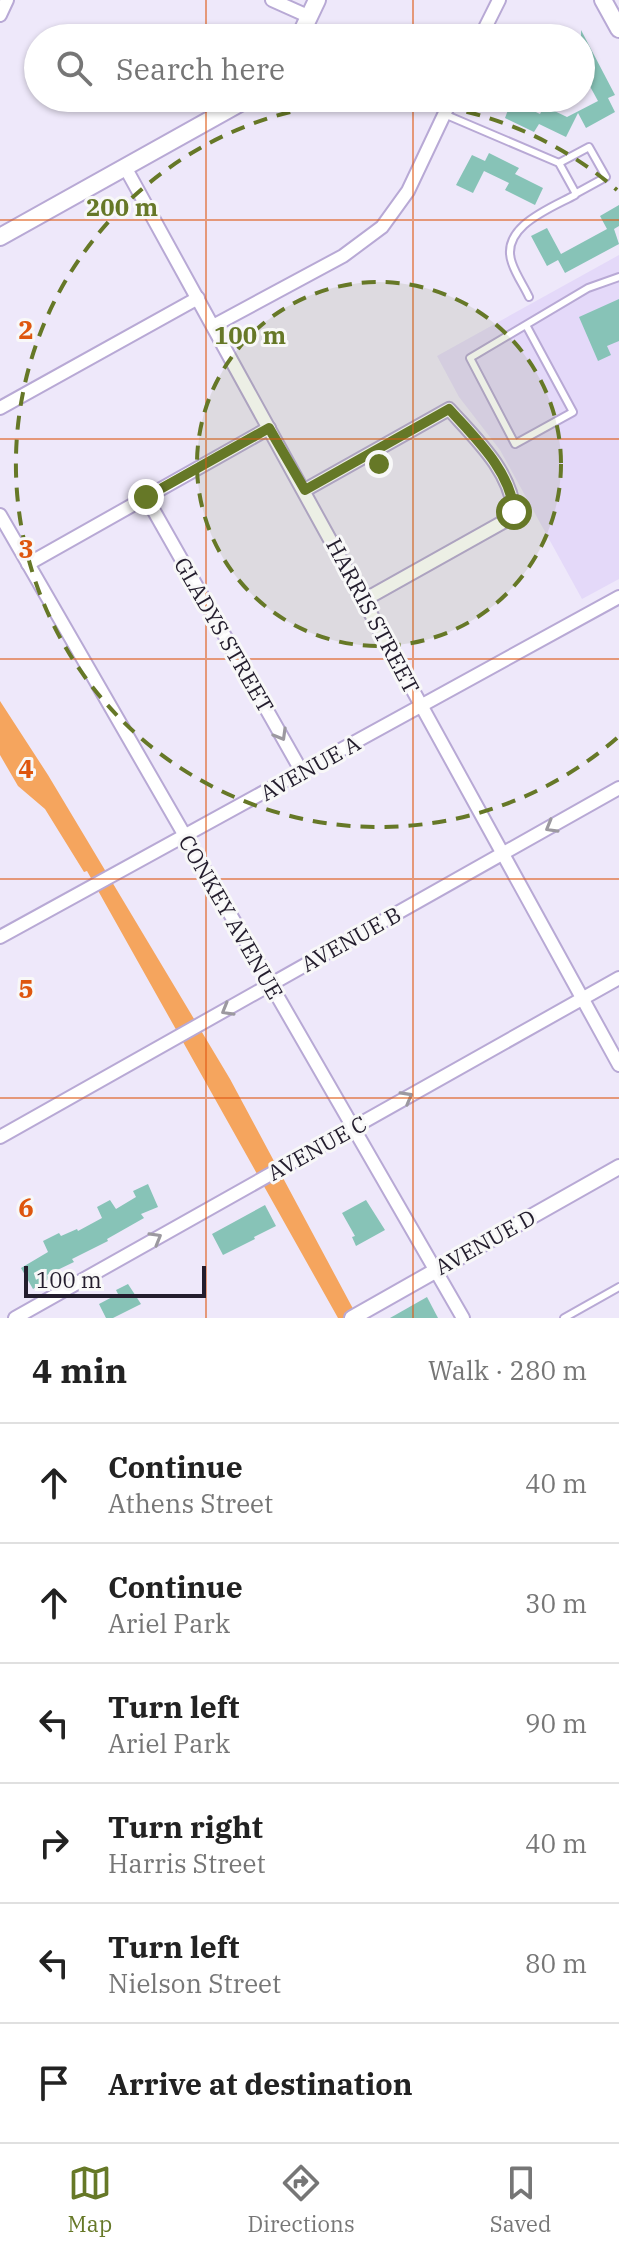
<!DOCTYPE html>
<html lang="en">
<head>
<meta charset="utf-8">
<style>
  :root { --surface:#fff; --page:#f2f2f2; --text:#222; --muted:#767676; --line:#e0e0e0; --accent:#667827 }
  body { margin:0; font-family:"IBM Plex Serif",serif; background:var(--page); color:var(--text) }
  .scale { position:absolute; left:24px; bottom:20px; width:182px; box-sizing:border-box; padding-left:8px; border:4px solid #231d2d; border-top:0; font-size:22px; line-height:28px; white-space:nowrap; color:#231d2d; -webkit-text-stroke:6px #f8f8f8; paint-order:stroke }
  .stop { position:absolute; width:24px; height:24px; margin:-18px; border:6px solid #667827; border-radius:50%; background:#fff }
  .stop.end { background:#667827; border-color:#fff; box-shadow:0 2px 8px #0008 }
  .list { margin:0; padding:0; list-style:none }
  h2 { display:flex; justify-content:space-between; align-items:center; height:104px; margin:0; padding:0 32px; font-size:34px }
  h2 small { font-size:26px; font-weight:400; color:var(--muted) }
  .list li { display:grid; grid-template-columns:52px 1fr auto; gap:24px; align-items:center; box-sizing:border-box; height:120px; padding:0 32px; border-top:2px solid var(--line) }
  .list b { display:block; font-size:30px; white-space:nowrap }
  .list p { margin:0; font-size:26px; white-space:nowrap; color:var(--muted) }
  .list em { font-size:26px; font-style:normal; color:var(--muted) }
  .icon { flex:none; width:44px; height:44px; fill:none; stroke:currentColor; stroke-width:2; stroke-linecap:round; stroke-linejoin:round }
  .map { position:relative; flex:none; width:619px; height:1318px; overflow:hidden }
  .search { position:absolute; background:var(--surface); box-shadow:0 2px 6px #0004; left:24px; right:24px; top:24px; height:88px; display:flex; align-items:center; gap:20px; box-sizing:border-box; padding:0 28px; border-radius:44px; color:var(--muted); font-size:30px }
  .sheet { height:824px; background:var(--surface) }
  nav { display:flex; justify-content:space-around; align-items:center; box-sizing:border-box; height:112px; border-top:2px solid var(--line); background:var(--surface); font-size:22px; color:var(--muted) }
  nav a { display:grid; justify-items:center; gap:4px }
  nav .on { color:var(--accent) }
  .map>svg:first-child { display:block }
  .built { fill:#e4d9f9 }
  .green { fill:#f5a55e }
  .building { fill:#87c3b7 }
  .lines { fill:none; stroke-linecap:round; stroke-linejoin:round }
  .service-casing { stroke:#b8a9d5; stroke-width:10 }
  .minor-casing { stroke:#b8a9d5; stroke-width:16 }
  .tertiary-casing { stroke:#b8a9d5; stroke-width:18 }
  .secondary-casing { stroke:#b8a9d5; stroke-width:20 }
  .service { stroke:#fff; stroke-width:6 }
  .minor { stroke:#fff; stroke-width:12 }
  .tertiary { stroke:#fff; stroke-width:14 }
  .secondary { stroke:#fff; stroke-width:16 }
  .oneway { stroke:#9c99a0 }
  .route { stroke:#667827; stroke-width:10 }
  .grid { fill:none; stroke:#de560e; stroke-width:2; stroke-opacity:0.55 }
  .ring { fill:none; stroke:#667827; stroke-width:4; stroke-dasharray:14 10 }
  .labels { text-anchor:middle; stroke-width:6; stroke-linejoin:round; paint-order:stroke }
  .street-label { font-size:22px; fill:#231d2d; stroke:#f8f8f8 }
  .grid-label { font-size:26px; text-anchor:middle; font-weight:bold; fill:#de560e; stroke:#f8f8f8; stroke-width:6; stroke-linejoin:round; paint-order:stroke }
  .centre { fill:#667827; stroke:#f8f8f8; stroke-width:4 }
  .ring-label { font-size:24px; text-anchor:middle; font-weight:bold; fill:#667827; stroke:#f8f8f8; stroke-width:6; stroke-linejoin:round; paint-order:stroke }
</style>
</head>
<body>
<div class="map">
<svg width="619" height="1318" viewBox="0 0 619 1318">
  <rect width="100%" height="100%" fill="#eee8fa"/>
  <!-- built -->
  <path class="built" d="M619,255v324l-37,20 -82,-149 -41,-53 -22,-41z"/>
  <!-- green -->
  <path class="green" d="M0,701l48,74 182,304 128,239h-20l-251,-447 -3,1 -39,-63 -27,-23 -18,-31z"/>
  <!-- building -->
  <g class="building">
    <path d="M581,30l34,65 -7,3 7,14 -29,16 -8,-15 -12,24 -27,-13 -5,8 -29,-14 3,-8 -24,-12h33l-2,4 25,12 4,-8 23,11 31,-16 -17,-31z"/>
    <path d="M489,153l30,15 -4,6 28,14 -8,17 -30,-15 4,-7 -25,-12 -11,22 -17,-8 16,-30 13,6z"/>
    <path d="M619,205v21l-5,3 5,15 -54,29 -7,-13 -11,6 -16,-30 16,-8 14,26 46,-25 -7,-13z"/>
    <path d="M619,299v42l-12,5 4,9 -13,6 -19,-44z"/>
    <path d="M148,1184l10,23 -17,7 3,4 -37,21 1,2 -36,18 2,3 -27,13 2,4 -16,10 -12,-21 27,-16 -5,-11 16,-8 2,3 16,-7 1,2 24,-13 -5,-11 13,-7 6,9 20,-12 -3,-6z"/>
    <path d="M366,1200l19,30 -29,16 -4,-9 3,-1 -13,-23z"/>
    <path d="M265,1205l11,21 -22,11 1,2 -32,16 -11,-21z"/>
    <path d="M128,1284l13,20 -28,14h-7l-7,-14 19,-10 -2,-4z"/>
    <path d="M427,1297l11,21h-48z"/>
  </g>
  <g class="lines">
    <!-- service casing -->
    <g class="service-casing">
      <g id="service">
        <path d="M444,114l115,49 16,29v3c-24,13 -76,32 -63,68 4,12 12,23 17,34"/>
        <path d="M559,163l30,-16 17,30 -31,17"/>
        <path d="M526,325l47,87 -58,32 -45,-86 118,-70 31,-11"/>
        <path d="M564,1318l55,-31"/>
      </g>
    </g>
    <!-- minor casing -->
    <g class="minor-casing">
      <g id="minor">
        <path d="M272,0l38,17"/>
        <path d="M0,15l7,-15"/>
        <path d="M480,38l19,-38"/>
        <path d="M125,167l494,898"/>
        <path d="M213,326l130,-70 39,-29 26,-36 44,-93"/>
        <path d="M0,408l198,-110"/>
        <path d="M305,490l144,-81c26,29 62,62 65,103l-9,9 -141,79"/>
        <path d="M146,497l156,275"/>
        <path d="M0,515l463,803"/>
        <path d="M28,564l241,-136"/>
        <path d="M0,937l619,-340"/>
        <path d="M0,1137l619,-349"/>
        <path d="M15,1318l604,-340"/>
      </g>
    </g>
    <!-- tertiary casing -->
    <g class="tertiary-casing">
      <path id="tertiary" d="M352,1318l267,-151"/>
    </g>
    <!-- secondary casing -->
    <g class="secondary-casing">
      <g id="secondary">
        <path d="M603,0l16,29"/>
        <path d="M299,38l18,-38"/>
        <path d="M0,237l249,-139"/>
      </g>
    </g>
    <!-- service -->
    <use href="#service" class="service"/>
    <!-- minor -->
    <use href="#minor" class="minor"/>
    <!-- tertiary -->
    <use href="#tertiary" class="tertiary"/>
    <!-- secondary -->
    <use href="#secondary" class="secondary"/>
  </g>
  <!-- one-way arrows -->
  <defs><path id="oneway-chevron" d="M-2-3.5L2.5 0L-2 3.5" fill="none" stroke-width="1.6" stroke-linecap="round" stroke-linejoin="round" transform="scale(2)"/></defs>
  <g class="oneway">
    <use href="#oneway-chevron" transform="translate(281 735) rotate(60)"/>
    <use href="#oneway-chevron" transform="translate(551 827) rotate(150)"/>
    <use href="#oneway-chevron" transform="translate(227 1010) rotate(150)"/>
    <use href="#oneway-chevron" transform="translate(407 1097) rotate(-29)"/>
    <use href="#oneway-chevron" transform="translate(156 1238) rotate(-30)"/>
  </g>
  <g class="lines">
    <!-- route -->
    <path class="route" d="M146,497l123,-69 36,62 144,-81c26,29 62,62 65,103"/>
  </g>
  <!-- grid -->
  <path class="grid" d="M206,0v38M413,0v38M206,98v1220M413,98v1220M0,220h619M0,439h619M0,659h619M0,879h619M0,1098h619"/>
  <!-- distance rings -->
  <circle cx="379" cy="464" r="182" fill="#667827" fill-opacity=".12"/>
  <g class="ring">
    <circle cx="379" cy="464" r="182"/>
    <path d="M617 738A363 363 0 1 1 617 190"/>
  </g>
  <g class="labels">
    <!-- street labels -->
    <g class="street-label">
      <text transform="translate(373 616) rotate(62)" y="8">HARRIS STREET</text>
      <text transform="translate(224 635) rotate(60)" y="8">GLADYS STREET</text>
      <text transform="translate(310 768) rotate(-29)" y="8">AVENUE A</text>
      <text transform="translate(231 917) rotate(60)" y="8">CONKEY AVENUE</text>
      <text transform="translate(351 939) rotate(-29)" y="8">AVENUE B</text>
      <text transform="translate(317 1148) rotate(-29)" y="8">AVENUE C</text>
      <text transform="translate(485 1242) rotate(-29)" y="8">AVENUE D</text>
    </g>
  </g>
  <g class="grid-label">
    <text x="26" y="339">2</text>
    <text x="26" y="558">3</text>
    <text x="26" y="778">4</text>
    <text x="26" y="998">5</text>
    <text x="26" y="1217">6</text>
  </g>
  <circle cx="379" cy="464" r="12" class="centre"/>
  <g class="ring-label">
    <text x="122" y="216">200 m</text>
    <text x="250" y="344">100 m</text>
  </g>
</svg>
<div class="scale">100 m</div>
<div class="stop" style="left:514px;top:512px"></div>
<div class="stop end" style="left:146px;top:497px"></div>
<div class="search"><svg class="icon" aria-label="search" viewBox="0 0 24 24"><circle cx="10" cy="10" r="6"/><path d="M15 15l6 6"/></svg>Search here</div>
</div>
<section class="sheet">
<h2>4 min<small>Walk · 280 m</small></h2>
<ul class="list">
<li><svg class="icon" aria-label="ahead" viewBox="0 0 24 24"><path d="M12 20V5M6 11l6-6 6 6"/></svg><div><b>Continue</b><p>Athens Street</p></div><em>40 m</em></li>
<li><svg class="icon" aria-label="ahead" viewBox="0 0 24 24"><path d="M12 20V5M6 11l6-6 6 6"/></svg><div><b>Continue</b><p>Ariel Park</p></div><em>30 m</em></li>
<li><svg class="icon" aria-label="left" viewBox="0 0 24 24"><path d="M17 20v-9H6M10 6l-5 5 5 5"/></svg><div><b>Turn left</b><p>Ariel Park</p></div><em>90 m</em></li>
<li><svg class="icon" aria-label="right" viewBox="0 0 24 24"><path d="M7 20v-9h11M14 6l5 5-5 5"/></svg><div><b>Turn right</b><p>Harris Street</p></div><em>40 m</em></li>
<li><svg class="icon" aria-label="left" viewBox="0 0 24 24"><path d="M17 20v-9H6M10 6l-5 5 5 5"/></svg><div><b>Turn left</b><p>Nielson Street</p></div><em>80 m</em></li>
<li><svg class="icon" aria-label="arrive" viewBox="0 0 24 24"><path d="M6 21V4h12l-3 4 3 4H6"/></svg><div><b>Arrive at destination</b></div></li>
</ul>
</section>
<nav>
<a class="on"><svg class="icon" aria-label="map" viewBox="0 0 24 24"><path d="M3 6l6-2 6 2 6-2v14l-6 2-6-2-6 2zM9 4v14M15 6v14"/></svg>Map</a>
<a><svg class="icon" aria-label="directions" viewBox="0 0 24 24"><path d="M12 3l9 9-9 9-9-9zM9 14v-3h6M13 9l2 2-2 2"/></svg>Directions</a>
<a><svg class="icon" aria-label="saved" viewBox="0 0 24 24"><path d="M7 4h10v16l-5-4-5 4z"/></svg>Saved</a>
</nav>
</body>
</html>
